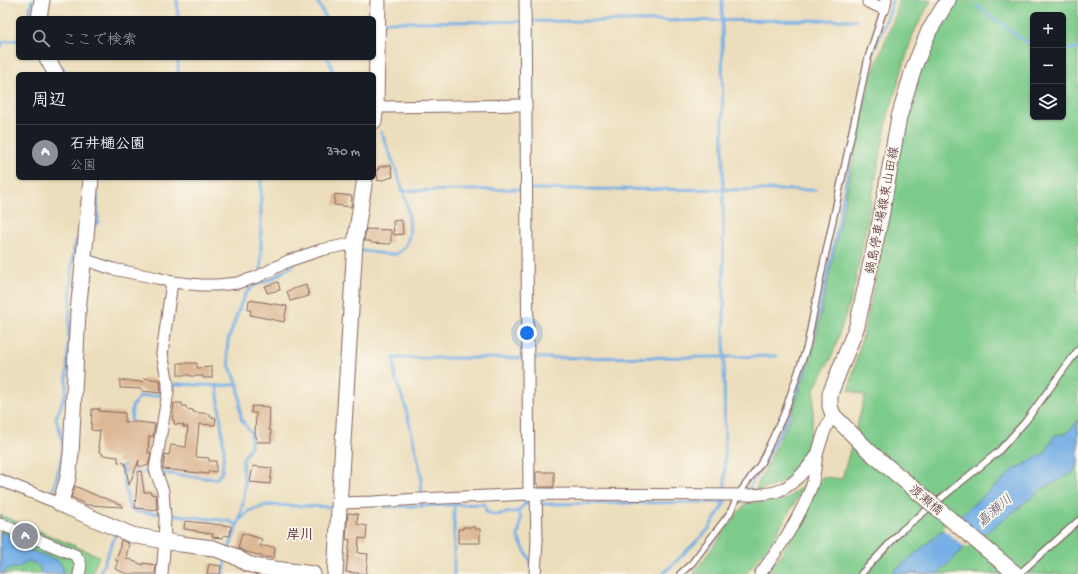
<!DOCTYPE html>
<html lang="ja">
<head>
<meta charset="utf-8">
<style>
  :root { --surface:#171b24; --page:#242831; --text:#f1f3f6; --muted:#9ea1a6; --line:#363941; --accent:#8c9099 }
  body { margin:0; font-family:"Gochi Hand","Klee One",sans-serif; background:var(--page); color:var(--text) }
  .controls { position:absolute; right:12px; top:12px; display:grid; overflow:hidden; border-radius:6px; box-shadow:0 1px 3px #0004 }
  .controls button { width:36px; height:36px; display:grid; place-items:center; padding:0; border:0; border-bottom:1px solid var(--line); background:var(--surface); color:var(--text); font:20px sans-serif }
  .you { position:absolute; left:527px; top:333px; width:14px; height:14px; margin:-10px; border:3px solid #fff; border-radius:50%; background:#1a73e8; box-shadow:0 0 0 6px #1a73e833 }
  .badge { display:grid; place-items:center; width:26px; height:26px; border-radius:50%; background:var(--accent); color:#fff; font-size:13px; font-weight:700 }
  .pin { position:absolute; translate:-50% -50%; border:2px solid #fff; box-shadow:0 1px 4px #0006 }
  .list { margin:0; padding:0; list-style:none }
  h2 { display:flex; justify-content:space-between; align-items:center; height:52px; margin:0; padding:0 16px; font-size:17px }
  h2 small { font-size:13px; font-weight:400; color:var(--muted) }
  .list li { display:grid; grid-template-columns:26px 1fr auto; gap:12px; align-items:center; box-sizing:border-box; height:56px; padding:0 16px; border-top:1px solid var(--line) }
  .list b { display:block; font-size:15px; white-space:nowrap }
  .list p { margin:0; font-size:13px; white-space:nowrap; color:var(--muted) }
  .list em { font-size:13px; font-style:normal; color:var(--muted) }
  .icon { flex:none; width:22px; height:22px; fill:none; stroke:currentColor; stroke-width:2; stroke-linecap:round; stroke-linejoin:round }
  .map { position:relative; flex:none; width:1078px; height:574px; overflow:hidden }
  .search { position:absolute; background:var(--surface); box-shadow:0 1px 3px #0004; left:16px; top:16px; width:360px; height:44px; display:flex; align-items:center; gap:10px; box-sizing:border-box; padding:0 14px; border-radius:6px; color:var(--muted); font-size:15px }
  .panel { position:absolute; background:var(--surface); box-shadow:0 1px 3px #0004; left:16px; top:72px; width:360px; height:108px; border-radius:6px }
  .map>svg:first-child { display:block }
  .green { fill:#7dcb8b; stroke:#64755b; fill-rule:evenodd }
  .water { fill:#74afe5; stroke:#5f6788 }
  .pier { fill:#ecdebc }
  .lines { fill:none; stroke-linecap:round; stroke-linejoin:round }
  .stream { stroke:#74afe5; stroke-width:3 }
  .building { fill:#ddb895 }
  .lane-casing { stroke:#83625e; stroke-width:8 }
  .street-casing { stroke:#83625e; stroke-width:13 }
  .secondary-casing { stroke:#83625e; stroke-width:17 }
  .lane { stroke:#fff; stroke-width:5.5 }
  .street { stroke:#fff; stroke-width:11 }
  .secondary { stroke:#fff; stroke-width:15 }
  .secondary-bridge-casing { stroke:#83625e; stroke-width:17; stroke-linecap:butt }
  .secondary-bridge { stroke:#fff; stroke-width:15 }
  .labels { text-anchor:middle; stroke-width:3.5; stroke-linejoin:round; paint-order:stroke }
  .street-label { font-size:13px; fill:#4a1f2b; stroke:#fbf7ec }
  .water-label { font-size:14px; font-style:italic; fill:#59516c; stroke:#fbf7ec }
  .neighbourhood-label { font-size:14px; font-weight:bold; fill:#4a1f2b; stroke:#fbf7ec }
</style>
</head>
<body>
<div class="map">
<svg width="1078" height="574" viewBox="0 0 1078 574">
  <rect width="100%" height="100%" fill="#fbf7ec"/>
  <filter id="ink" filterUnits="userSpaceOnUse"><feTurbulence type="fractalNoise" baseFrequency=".025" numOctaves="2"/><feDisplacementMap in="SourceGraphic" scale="8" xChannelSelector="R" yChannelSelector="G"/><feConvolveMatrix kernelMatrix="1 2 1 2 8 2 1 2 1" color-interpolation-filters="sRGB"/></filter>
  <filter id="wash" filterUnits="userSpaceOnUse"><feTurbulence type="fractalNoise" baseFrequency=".012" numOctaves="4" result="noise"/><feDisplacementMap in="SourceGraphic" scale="16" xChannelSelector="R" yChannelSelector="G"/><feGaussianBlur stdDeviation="0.9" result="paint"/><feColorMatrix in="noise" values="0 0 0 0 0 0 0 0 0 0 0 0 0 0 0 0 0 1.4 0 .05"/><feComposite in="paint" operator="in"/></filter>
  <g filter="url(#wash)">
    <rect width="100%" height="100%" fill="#ecdebc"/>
    <!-- green -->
    <g class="green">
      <path d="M898,0h33l-18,34 -25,82 -34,172 -21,66 -19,35 -1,29 -4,29 -10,19 -19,18 -26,8 37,-76 23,-69 56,-267 26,-66z"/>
      <path d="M956,0h122v574h-312c23,-28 41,-63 56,-97l20,2 23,-83 -16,-6 21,-84 32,-167 18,-70 22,-49zM1033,15h30v102h-30z"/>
      <path d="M806,483l-34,58 -26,33h-53l53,-71 39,-3z"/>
      <path d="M0,515l99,41 -7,18h-92z"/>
    </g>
    <!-- water -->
    <g class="water">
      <path d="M1078,421v44l-6,8 -33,18 -6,5 -32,26 -36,25 -27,27h-47l123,-104 31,-17 10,-18 11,-1z"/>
      <path d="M2,532l21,9 6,9 30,11 4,7v6h-24l2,-2 -2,-6 -9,-5 -13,7 -9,1 -5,5h-3v-41z"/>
    </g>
    <!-- pier -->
    <path class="pier" d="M957,516l25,21 -16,11 -24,-20z"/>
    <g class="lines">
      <!-- stream -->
      <g class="stream">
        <path d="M177,0l1,18"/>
        <path d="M315,0l4,4 7,14"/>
        <path d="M977,6l47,35 9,2"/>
        <path d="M29,18v-3l3,-15"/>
        <path d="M383,22l473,-2"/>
        <path d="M0,48l3,-6 15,-2"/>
        <path d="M1063,49h15"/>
        <path d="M178,58v16"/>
        <path d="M328,58l6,16"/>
        <path d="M57,65l5,2 5,7"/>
        <path d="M261,178v95"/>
        <path d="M529,189l286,1"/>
        <path d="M403,191l121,-2"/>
        <path d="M92,227l6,-5 -1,-28"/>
        <path d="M362,251c7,0 28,5 33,3 36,-11 -5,-99 -14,-122"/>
        <path d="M531,358l193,-1 53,-1"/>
        <path d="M172,387l4,-3 46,2 16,-2"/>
        <path d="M131,425l1,-18 7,-10 22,-2 3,-2"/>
        <path d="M128,465l-6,1v5l7,36 7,5 31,2 62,7 8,4"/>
        <path d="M122,471l32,2"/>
        <path d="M160,473l56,6 6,-7 2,-23 -7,-63"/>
        <path d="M53,491l9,-34 1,-14 -7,-25 10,-26 6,-126c1,-9 1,-23 8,-29"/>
        <path d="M746,493l17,-28 25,-49 12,-33 11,-35 24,-108 18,-95 18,-88 19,-46 2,-11"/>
        <path d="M525,496v8l-7,7 3,8 -3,19 13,24v2"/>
        <path d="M525,504h8"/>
        <path d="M539,504l186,-2 -3,-502"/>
        <path d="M422,506l-1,-33 -16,-68 -10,-28 -1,-19h131"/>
        <path d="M384,507l101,-3 1,8 9,3 23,-4"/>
        <path d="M239,521l10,-10 18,-6 67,2"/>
        <path d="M707,548l14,-18 22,-33"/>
        <path d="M229,549l10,-28 5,-23 1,-15 -2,-13v-11l8,-13v-13l-10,-14 -1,-11v-8l-2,-16 -8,-17 -3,-15 1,-11 12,-35 6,-13 9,-8 16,-6 24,-15"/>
        <path d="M98,574l4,-6 13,-32"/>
        <path d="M224,574l2,-16"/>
        <path d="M454,574v-69"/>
        <path d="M663,574l45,-44 17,-28"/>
        <path d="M685,574l5,-6"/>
      </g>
    </g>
    <g id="blocks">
      <!-- building -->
      <g class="building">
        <path d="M391,165l2,12 -15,4 -2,-11 3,-1 -1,-2z"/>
        <path d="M335,194l17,2 -1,11 -17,-2z"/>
        <path d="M402,220l1,14 -9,1 -1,-14z"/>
        <path d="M366,229l25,1v14l-20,-1v-2h-7z"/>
        <path d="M278,282l2,8 -13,3 -2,-7z"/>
        <path d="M306,285l3,11 -19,5 -3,-10z"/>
        <path d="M249,300l38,6 -3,16 -34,-7 1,-5h-3z"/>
        <path d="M178,363h19v5l15,-1v11h-9v-2h-13v-1h-12z"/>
        <path d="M144,378l16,2 1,13 -19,-2 1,-2 -23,-1v-8l23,2z"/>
        <path d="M174,403h8v3h4v3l7,1v2l17,2v3l6,1 -1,7 -16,-1 -3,33 13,1v3h7v11l-7,-1 -1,3 -45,-5 2,-15 4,1 2,-10 15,2 2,-20h-5l1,-2 -10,-1v-4h-2z"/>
        <path d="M252,406l18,1 -1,23h2v12h-14l-1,-6h-1l1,-23h-5z"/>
        <path d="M92,409h8l-1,2 26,2v9h14l16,2 -2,13 -4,-1 -1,17h3l-3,13h-10l1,-6 -10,25 -4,-22 -7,-1v-5l-16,-2v-2l-3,-1 1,-5h-2l2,-16 -9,-1z"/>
        <path d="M253,466l19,2 -2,16 -20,-2z"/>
        <path d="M141,471l3,21h7v2l5,1 1,15 -22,-2 3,-36z"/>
        <path d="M536,472h18v15h-16v-3h-2z"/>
        <path d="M75,486l27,12v-1l21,9v1l-36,-2 -16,-8z"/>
        <path d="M348,513l10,1 -1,10 10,2 -1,13 -7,-1 -1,15 10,1 -2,20 -20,-2 4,-32 -4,-1z"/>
        <path d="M185,521l46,5 -1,10 -7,-1v3l-11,-1 1,-3 -16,-2v-1l-13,-2z"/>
        <path d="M463,527h12v2h5v14h-22v-14h5z"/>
        <path d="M242,533l20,6 -2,7 15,1 -1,11 -13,-1v-1l-18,-5 -5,-3z"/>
        <path d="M121,540l8,4 -3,14 17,7v-2l13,2 -1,9h-28l-12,-5 3,-8 -3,-1 4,-9z"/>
        <path d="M209,564l12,2 -1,8h-13z"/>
      </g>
    </g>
  </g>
  <g filter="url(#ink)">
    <use href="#blocks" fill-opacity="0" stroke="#83625e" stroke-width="1"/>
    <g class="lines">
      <!-- lane casing -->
      <g class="lane-casing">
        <g id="lane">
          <path d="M680,574l12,-11 38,-50 8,-18 23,-32 23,-49 23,-68 14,-71 47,-217 16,-49"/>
          <path d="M861,574l41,-44 96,-78 27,-30 53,-72"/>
          <path d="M1019,574l59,-53"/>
        </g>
      </g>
      <!-- street casing -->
      <g class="street-casing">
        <g id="street">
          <path d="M525,0l4,494"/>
          <path d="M868,0v2l16,7 2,-9"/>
          <path d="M376,106l8,1 142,-2"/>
          <path d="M83,259l30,10 44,9 15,4 28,3h17l20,-2 20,-6 31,-16 33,-11 34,-7"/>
          <path d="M0,480l60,24"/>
          <path d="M339,503l34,-1 47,-3 109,-5 223,1c9,-1 18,-1 26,-4 17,-6 28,-22 39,-36"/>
          <path d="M0,524l75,31c6,6 7,11 4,19"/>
          <path d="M162,574l2,-24 1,-33 -2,-26 -8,-22 13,-77v-9l-6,-29 10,-72"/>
          <path d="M535,574l2,-33 -1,-47"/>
          <path d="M760,574c20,-26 41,-59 52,-89 3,-10 3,-20 5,-30 4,-14 8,-29 16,-40"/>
        </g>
      </g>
      <!-- secondary casing -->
      <g class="secondary-casing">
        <g id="secondary">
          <path d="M39,18l3,-18"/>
          <path d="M47,58l9,16"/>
          <path d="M374,121l2,-15 2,-106"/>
          <path d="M91,178l-5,59 -8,74 -7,143 -3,24 -8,26 72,31 49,9 32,4 19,7 16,9 11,3 54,7"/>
          <path d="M840,422l-7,-7 -3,-9v-12l27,-68 24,-109 18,-100 15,-50 15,-36 19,-31"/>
          <path d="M335,574l20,-331 10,-65"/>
        </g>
      </g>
      <!-- lane -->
      <use href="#lane" class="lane"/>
      <!-- street -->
      <use href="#street" class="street"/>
      <!-- secondary -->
      <use href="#secondary" class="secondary"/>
      <!-- secondary-bridge casing -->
      <g class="secondary-bridge-casing">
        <path id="secondary-bridge" d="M840,422l30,30 146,122"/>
      </g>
      <!-- secondary-bridge -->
      <use href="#secondary-bridge" class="secondary-bridge"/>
    </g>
  </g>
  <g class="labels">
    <!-- street labels -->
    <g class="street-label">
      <text transform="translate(881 210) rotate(-79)" y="5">鍋島停車場線東山田線</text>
      <text transform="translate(927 499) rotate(40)" y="5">渡瀬橋</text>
    </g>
    <!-- water labels -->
    <g class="water-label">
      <text transform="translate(994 510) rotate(-41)" y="5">嘉瀬川</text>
    </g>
    <!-- neighbourhood labels -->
    <g class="neighbourhood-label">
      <text x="300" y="539">岸川</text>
    </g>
  </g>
</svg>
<div class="controls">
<button>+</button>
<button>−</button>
<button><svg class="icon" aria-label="layers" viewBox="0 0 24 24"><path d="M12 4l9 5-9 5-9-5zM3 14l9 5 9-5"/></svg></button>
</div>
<div class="you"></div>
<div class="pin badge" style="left:25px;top:536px">A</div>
<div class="search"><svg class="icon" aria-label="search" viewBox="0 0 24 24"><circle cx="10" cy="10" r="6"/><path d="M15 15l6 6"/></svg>ここで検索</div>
<section class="panel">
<h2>周辺<small></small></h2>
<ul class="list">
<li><span class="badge">A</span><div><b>石井樋公園</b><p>公園</p></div><em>370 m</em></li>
</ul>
</section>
</div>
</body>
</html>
